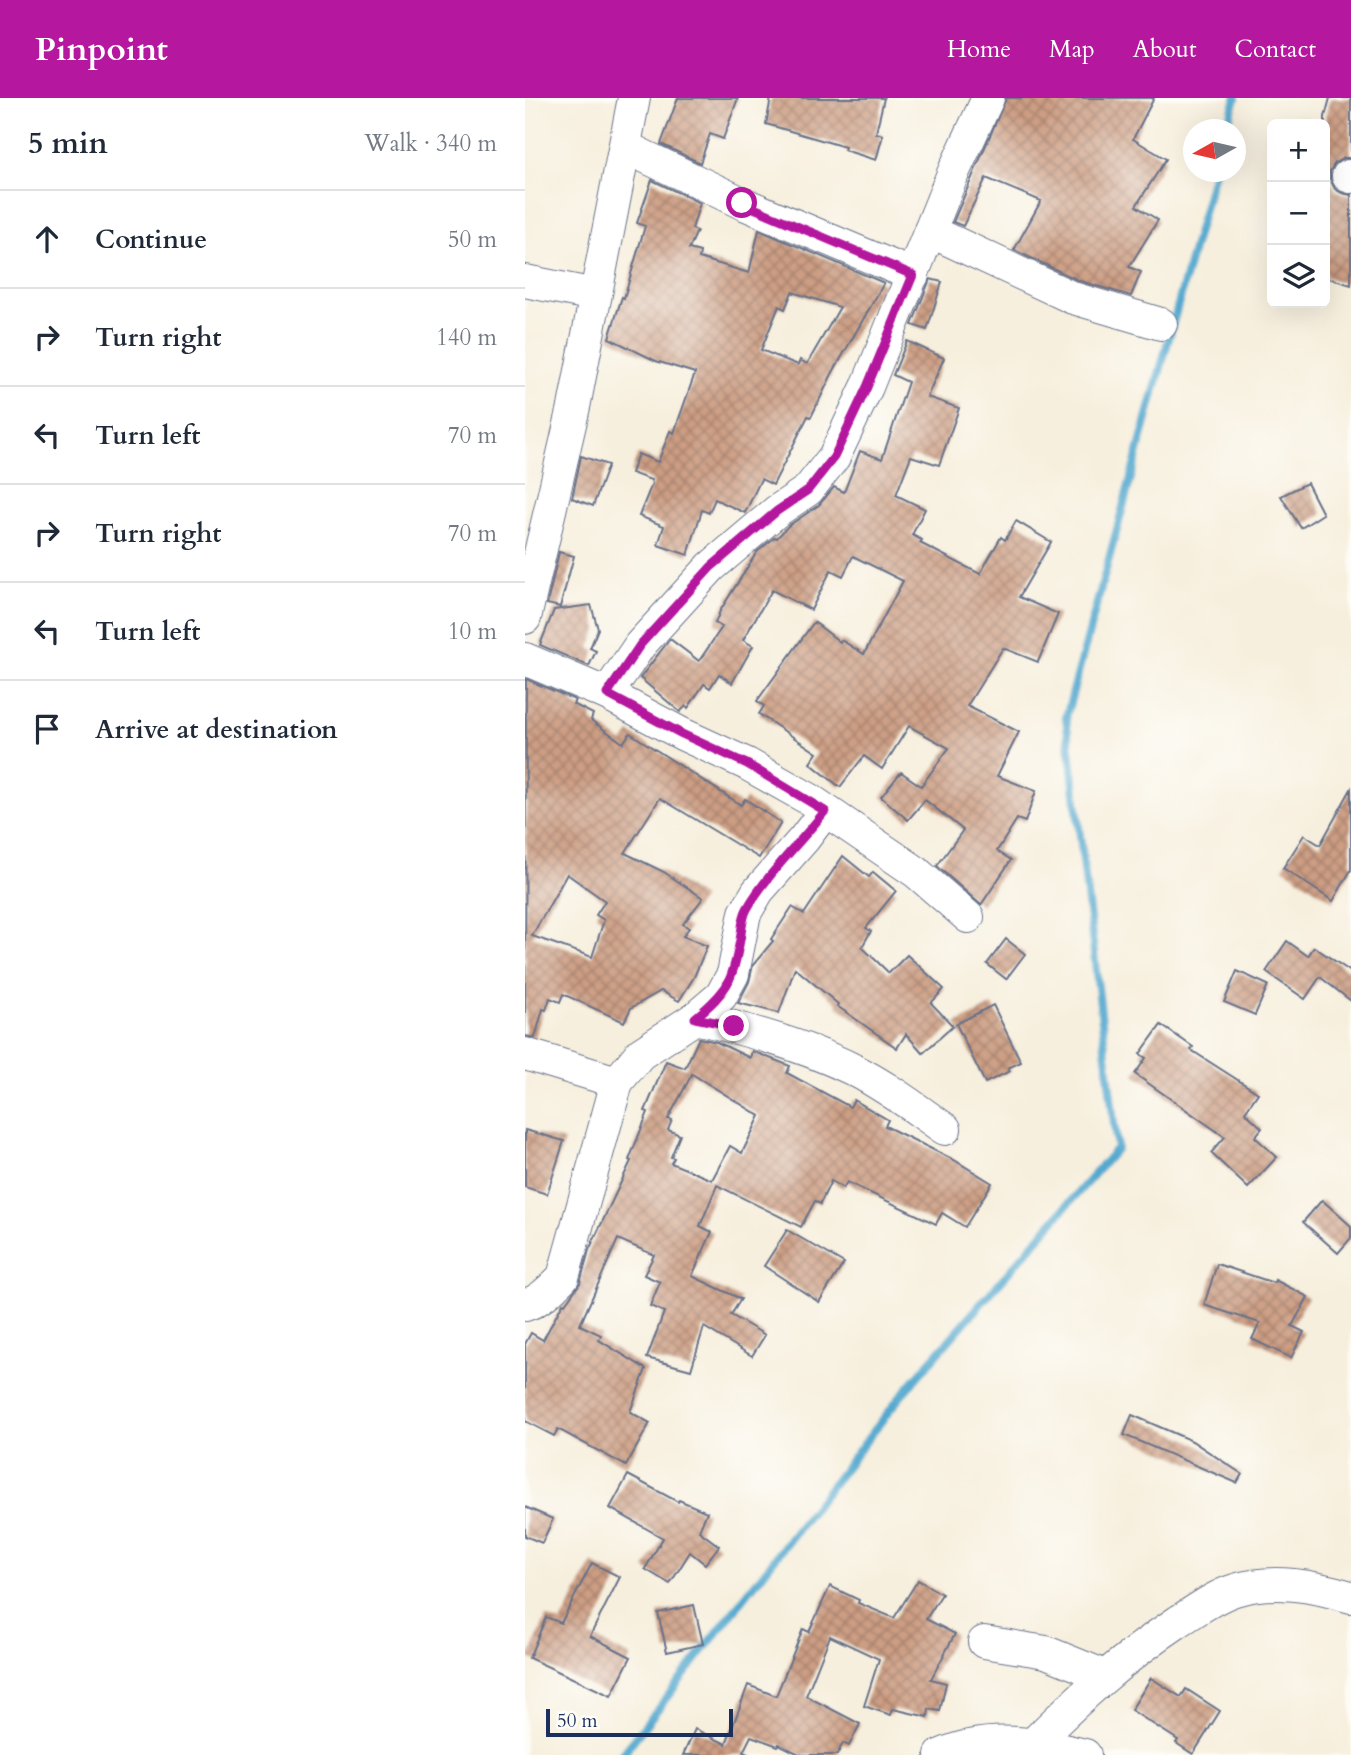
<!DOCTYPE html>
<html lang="en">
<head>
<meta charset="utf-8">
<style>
  :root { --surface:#fff; --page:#f2f2f3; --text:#1f2937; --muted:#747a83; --line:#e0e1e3; --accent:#b5179e }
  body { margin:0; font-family:Cardo,serif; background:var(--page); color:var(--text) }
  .controls { position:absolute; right:21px; top:21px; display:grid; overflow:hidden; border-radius:10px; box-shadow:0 7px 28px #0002 }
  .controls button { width:63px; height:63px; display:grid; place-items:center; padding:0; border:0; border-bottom:2px solid var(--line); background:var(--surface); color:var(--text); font:35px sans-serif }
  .compass { position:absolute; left:658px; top:21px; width:63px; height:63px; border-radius:50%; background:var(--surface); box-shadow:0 7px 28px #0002; rotate:262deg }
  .scale { position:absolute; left:21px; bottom:18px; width:187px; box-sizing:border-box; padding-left:7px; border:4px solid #1b2f5e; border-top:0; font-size:19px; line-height:24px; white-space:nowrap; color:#1b2f5e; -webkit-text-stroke:5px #fdfcf7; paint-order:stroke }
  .stop { position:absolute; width:21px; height:21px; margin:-16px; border:5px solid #b5179e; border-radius:50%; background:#fff }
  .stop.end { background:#b5179e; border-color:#fff; box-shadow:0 2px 7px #0008 }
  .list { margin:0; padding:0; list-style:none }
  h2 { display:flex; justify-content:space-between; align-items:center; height:91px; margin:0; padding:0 28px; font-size:30px }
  h2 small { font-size:23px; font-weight:400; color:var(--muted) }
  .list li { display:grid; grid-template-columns:46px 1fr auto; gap:21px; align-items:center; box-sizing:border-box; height:98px; padding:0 28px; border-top:2px solid var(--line) }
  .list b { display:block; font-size:26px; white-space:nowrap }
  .list em { font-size:23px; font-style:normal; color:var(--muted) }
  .icon { flex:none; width:38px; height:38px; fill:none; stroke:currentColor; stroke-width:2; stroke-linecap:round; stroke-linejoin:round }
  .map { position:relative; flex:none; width:826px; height:1657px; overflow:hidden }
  header { display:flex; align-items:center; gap:42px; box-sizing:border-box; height:98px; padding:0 35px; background:var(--accent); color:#fff }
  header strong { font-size:33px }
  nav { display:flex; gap:38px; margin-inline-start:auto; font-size:24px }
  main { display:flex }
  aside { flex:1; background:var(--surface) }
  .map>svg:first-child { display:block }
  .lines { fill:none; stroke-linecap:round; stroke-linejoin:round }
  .stream { stroke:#52a9cf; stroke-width:8 }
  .building { fill:url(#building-cross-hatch); fill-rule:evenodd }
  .minor-casing { stroke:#68728a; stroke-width:34 }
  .minor { stroke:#fff; stroke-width:32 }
  .route { stroke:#b5179e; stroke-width:9 }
</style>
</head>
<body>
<header>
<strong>Pinpoint</strong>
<nav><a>Home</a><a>Map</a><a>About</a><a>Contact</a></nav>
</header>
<main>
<aside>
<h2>5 min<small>Walk · 340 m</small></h2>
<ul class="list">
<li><svg class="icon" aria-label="ahead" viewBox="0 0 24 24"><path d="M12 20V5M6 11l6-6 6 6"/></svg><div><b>Continue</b></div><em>50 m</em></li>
<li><svg class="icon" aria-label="right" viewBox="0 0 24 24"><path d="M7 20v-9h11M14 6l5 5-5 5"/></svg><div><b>Turn right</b></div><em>140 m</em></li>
<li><svg class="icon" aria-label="left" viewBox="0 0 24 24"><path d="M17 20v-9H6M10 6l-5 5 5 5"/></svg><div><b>Turn left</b></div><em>70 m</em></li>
<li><svg class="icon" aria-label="right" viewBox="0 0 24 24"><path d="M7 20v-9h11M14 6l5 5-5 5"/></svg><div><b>Turn right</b></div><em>70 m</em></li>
<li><svg class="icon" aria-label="left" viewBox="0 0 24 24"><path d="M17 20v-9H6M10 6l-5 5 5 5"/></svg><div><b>Turn left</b></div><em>10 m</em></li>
<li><svg class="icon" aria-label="arrive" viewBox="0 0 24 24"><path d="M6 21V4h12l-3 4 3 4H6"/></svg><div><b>Arrive at destination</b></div></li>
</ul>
</aside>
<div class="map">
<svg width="826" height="1657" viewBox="0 0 826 1657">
  <defs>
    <pattern id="building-cross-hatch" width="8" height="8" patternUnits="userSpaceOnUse" patternTransform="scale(1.75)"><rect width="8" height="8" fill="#cd9e83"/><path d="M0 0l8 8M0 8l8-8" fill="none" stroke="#a6816e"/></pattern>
  </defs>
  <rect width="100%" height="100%" fill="#fdfcf7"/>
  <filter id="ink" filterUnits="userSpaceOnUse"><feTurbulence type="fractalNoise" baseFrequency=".0143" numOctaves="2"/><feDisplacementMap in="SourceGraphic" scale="14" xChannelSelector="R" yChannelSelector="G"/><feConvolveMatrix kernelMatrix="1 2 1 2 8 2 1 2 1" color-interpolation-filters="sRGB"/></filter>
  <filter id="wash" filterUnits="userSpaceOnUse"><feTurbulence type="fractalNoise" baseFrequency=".00686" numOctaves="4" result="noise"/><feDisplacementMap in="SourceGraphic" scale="28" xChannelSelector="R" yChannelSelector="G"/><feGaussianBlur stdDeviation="1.57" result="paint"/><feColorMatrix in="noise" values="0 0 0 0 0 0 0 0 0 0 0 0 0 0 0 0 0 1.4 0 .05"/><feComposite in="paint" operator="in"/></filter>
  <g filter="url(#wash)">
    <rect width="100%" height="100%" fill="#f7efdd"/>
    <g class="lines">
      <!-- stream -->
      <g class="stream">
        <path d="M701,32l10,-32"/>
        <path d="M97,1657l282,-363 213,-244 -51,-431 148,-545"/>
      </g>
    </g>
    <g id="blocks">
      <!-- building -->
      <g class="building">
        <path d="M153,0h60l-15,41 -13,-5 -10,29 -39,-19z"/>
        <path d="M246,0h113l-8,35 7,2 -7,25 -32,-10 1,-3 -79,-23z"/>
        <path d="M481,0h148l-21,41 33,20 -30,47 22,14 -29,47 12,5 -10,24 -51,-15 -66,-31 27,-49 -55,-23 -23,48 -10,-4z"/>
        <path d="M805,0h21v60h-7l-9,5 -5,8v8l5,10 7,4 9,2v90l-26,-8v-160z"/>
        <path d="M127,82l48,23 -8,26 5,2 -8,18 11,3 -1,6 50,15 10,-43 125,53 -52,91 -21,43 -3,-1 -35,69 -12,-6 -16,34 -30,-14 -6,14 -7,-3 -14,45 -30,-10 6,-19 -25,-10 13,-32 -1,-4 -20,-7 7,-19 20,8 12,-31 4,2 21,-60 -39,-12 -47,-23 13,-41 2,1 21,-72 -8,-3zM267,194l48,15 -33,57 -7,-4 -2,5 -37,-15 18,-44 6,3z"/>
        <path d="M405,181l12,3 -15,48 -15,-5z"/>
        <path d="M382,243l37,17 -17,39 32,11 -20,57 -28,-9 -15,39 29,14 -13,26 10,5 -2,3 60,31 21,-37 4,3 11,-19 35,21 -32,55 39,17 -20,48 -35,-14 -36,58 52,26 -22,44 39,15 -11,31 -8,-3 -20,32 14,9 -30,45 -44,-39 26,-36 -38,-30 -17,20 -27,-23 20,-25 20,14 28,-38 -40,-22 -27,43 -18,-13 -24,31 -30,-24 7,-10 -58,-39 5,-8 -7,-5 57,-79 26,20 1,-2 23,14 39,-73 -50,-25 -10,20 -12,-6 -20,40 -39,-20 -29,50 10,6 -21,37 -13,-9 -9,14 -6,-4 -16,24 -2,-2 -6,6 -40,-34 30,-39 29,22 23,-34 -7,-4 5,-12 37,-59 18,-15 2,1 11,-12 31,-21 15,-18 10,5 16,-41 22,8 26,-77 -15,-7z"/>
        <path d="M56,358l27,9 -15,41 -21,-8z"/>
        <path d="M782,385l16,31 -22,14 -20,-32z"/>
        <path d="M34,454l15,4 -14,51 -13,-3z"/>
        <path d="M66,507l7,24 -8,19 6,3 -7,15 -49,-21 14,-35z"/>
        <path d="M1,581l49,21 -2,4 20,10 -2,6 32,23 7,-10 111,72 4,-6 36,24 -22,35 -99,-60 -35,55 39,19 39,26 -20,26 6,4 -6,8 24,10 -13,31 -15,24 -18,-10 -30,17 -7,14 -61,-28 -3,8 -10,-4 -4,12 -3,-1 -8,29 -10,-2zM42,776l38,27 -9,14 8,5 -12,37 -60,-21z"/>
        <path d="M826,691v81l-18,31 -50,-33 21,-33 16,10z"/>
        <path d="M318,758l26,21 4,-5 23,19 -30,37 5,3 -9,16 27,26 18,-18 37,34 -13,14 22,23 -30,27 -17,-19 -9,14 -60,-42 1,-2 -43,-36 -16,45 -41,-10 11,-21 4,-17 20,-24 -2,-2 21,-32 12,7z"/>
        <path d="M481,841l19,15 -19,25 -19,-15z"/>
        <path d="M762,843l21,15 6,-9 37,25v29l-31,-24 -15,22 -39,-27z"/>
        <path d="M712,873l31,14 -13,30 -31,-13z"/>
        <path d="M468,907l28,57 -13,6 2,3 -25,12 -29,-59z"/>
        <path d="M636,927l32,22 -2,3 67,43 -13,19 17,16 -7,9 22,20 -29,31 -37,-35 14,-16 -90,-63 11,-16 -6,-4z"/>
        <path d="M174,940l18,4 33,16 2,-7 38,15 -3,7 63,34 4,-7 34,20 -3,6 69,34 38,23 -27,44 -23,-14 -6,11 -89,-42 -4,6 -12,-7 -11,23 -5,-3 -14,26 -84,-42 -17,41 12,6 -20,44 49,23 -10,16 34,20 -13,21 -48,-29 -13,43 -44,-12 17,-46 -14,-6 10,-24 -16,-7 10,-20 -36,-16 -38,86 21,10 -2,5 47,29 -16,43 20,11 -24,43 -68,-37 -4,7 -29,-15v-77l6,-11 12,7 20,-37 2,1 15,-21 9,-33 42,-89 -2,-1 19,-48 -3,-1 21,-50 19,7zM167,976l68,42 -18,37 -12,-7 -18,34 -41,-17 3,-5 -3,-1 9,-22 -12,-5 4,-10 -4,-1z"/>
        <path d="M0,1032l39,11 -17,53 -22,-7z"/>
        <path d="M797,1102l29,26v12l-13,15 -35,-31z"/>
        <path d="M262,1132l57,33 -25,39 -55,-36z"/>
        <path d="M692,1166l57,19 1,-3 33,17 -16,29 12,6 -13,26 -39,-19 8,-16 -56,-18z"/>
        <path d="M607,1317l60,26 50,33 -5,9 -113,-48z"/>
        <path d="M103,1377l50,27 1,-2 28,12 -8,19 20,15 -14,18 -15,-12 -20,32 -25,-15 18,-31 -53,-30z"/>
        <path d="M0,1409l28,12 -11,24 -17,-7z"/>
        <path d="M67,1465l28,14 -30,59 41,21 -20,39 -82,-38 17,-41 15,6z"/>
        <path d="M393,1482l24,14 -16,25 29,15 -24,45 15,4 -6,28 -11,-2 -1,8 -35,-8 -2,6 -27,-9 15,-47 -49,-23 -24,60 54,28 -11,22 -6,-3 -6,12h-36l-22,-11 -1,2 -27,-10 -8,16 7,3h-67l12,-26 31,15 22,-59 28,11 27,-67 6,3 21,-46 29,14 -1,3 36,15z"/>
        <path d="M169,1507l9,39 -36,8 -9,-39z"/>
        <path d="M626,1580l30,19 5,-8 34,22 -27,43 -17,-11 2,-3 -47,-30z"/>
      </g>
    </g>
  </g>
  <g filter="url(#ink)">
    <use href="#blocks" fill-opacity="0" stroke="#68728a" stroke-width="2"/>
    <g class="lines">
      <!-- minor casing -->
      <g class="minor-casing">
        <g id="minor">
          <path d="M100,49l117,56 171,72"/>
          <path d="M823,78l3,1"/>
          <path d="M405,133l143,67 88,26"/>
          <path d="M0,183l70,14"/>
          <path d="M0,520l49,-211 60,-309"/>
          <path d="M0,561l82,35 75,40 65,30 62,35 107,73 52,45"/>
          <path d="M82,596l33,-49 71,-78 66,-56 31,-21 26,-33 33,-70 87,-216 34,-73"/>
          <path d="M170,920c55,12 108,27 159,52 32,16 62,39 91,59"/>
          <path d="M0,956l92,28"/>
          <path d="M0,1207c15,-4 27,-17 38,-28l54,-195 23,-28 55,-36 26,-22 12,-22 12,-61 13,-22 46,-52 21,-28"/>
          <path d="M459,1544l62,10 59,24"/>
          <path d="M507,1647c48,-48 90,-86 147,-124 18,-11 36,-25 56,-31 38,-12 79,-4 116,7"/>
          <path d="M416,1657c47,-21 96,-12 144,0"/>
        </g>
      </g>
      <!-- minor -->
      <use href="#minor" class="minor"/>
    </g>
  </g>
  <g class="lines" filter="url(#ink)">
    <!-- route -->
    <path class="route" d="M209,928l-39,-8c33,-28 37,-35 45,-78 2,-10 2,-22 7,-31 19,-34 54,-67 78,-98l-78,-47 -65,-30 -75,-40 33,-49 71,-78 66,-56 31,-21 26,-33 33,-70 46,-112 -171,-72"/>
  </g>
</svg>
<div class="controls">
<button>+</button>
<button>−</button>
<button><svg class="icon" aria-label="layers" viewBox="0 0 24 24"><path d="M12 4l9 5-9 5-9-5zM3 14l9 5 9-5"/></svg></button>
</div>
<svg class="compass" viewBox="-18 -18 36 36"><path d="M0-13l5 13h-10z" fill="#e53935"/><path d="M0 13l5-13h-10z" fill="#747a83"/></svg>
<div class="scale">50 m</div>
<div class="stop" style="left:217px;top:105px"></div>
<div class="stop end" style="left:209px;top:928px"></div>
</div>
</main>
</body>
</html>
